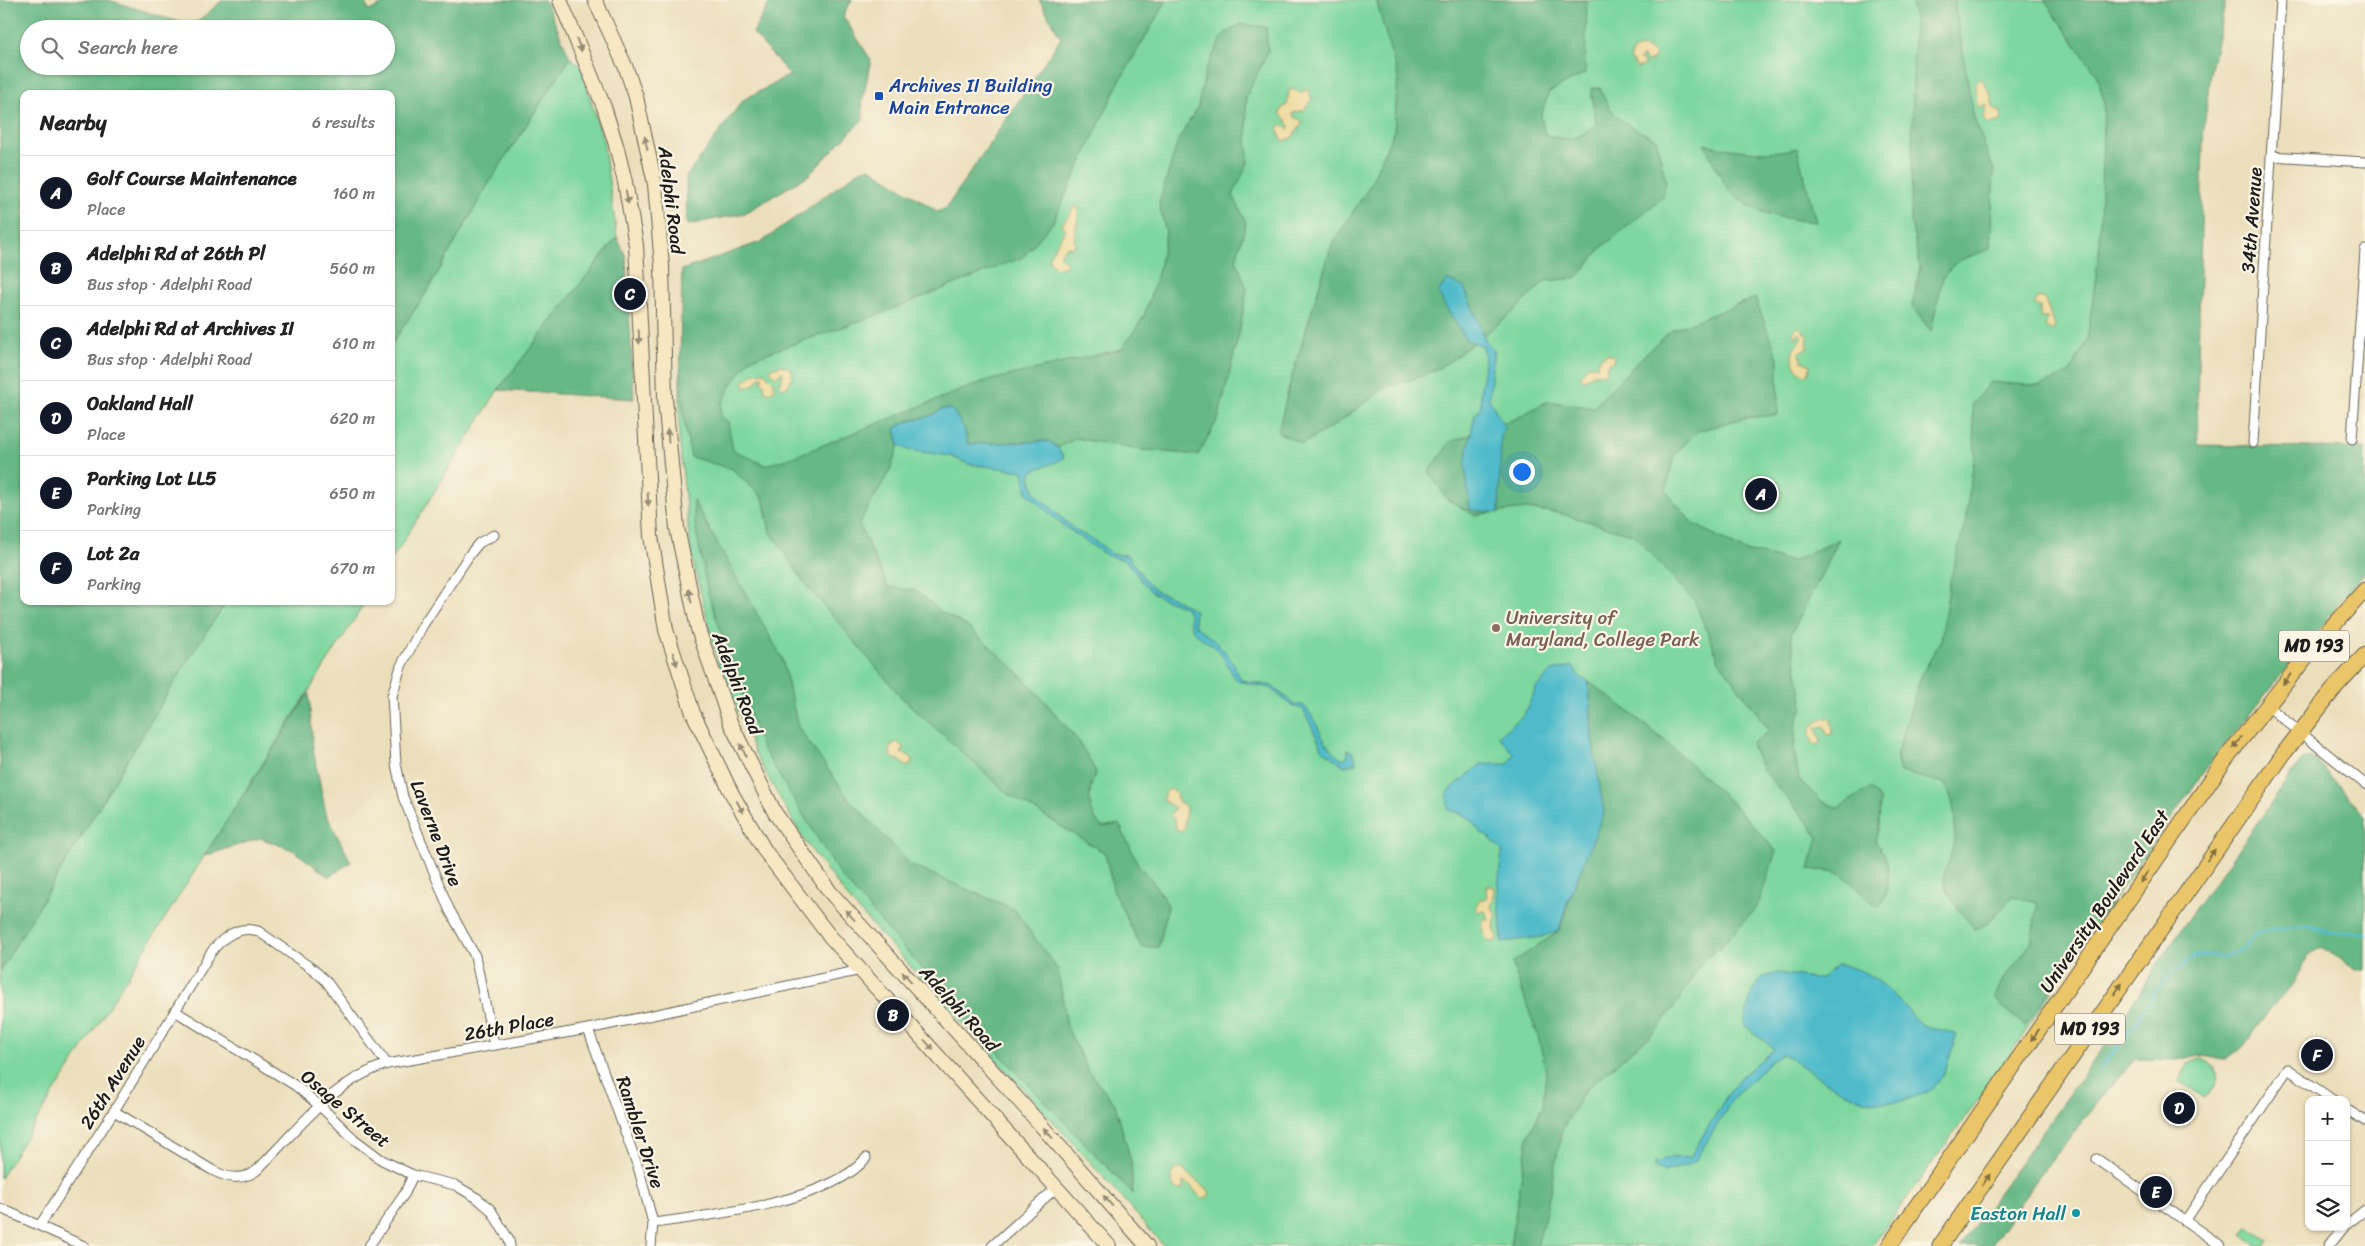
<!DOCTYPE html>
<html lang="en">
<head>
<meta charset="utf-8">
<style>
  :root { --surface:#fff; --page:#f6f6f6; --text:#222; --muted:#767676; --line:#e0e0e0; --accent:#111827 }
  body { margin:0; font-family:Sriracha,sans-serif; background:var(--page); color:var(--text) }
  .controls { position:absolute; right:15px; bottom:15px; display:grid; overflow:hidden; border-radius:10px; box-shadow:0 1px 4px #0004 }
  .controls button { width:45px; height:45px; display:grid; place-items:center; padding:0; border:0; border-bottom:1px solid var(--line); background:var(--surface); color:var(--text); font:25px sans-serif }
  .you { position:absolute; left:1521px; top:471px; width:18px; height:18px; margin:-12px; border:4px solid #fff; border-radius:50%; background:#1a73e8; box-shadow:0 0 0 8px #1a73e833 }
  .badge { display:grid; place-items:center; width:32px; height:32px; border-radius:50%; background:var(--accent); color:#fff; font-size:16px; font-weight:700 }
  .pin { position:absolute; translate:-50% -50%; border:2px solid #fff; box-shadow:0 1px 5px #0006 }
  .list { margin:0; padding:0; list-style:none }
  h2 { display:flex; justify-content:space-between; align-items:center; height:65px; margin:0; padding:0 20px; font-size:21px }
  h2 small { font-size:16px; font-weight:400; color:var(--muted) }
  .list li { display:grid; grid-template-columns:32px 1fr auto; gap:15px; align-items:center; box-sizing:border-box; height:75px; padding:0 20px; border-top:1px solid var(--line) }
  .list b { display:block; font-size:19px; white-space:nowrap }
  .list p { margin:0; font-size:16px; white-space:nowrap; color:var(--muted) }
  .list em { font-size:16px; font-style:normal; color:var(--muted) }
  .icon { flex:none; width:28px; height:28px; fill:none; stroke:currentColor; stroke-width:2; stroke-linecap:round; stroke-linejoin:round }
  .map { position:relative; flex:none; width:2365px; height:1246px; overflow:hidden }
  .search { position:absolute; background:var(--surface); box-shadow:0 1px 4px #0004; left:20px; top:20px; width:375px; height:55px; display:flex; align-items:center; gap:12px; box-sizing:border-box; padding:0 18px; border-radius:28px; color:var(--muted); font-size:19px }
  .panel { position:absolute; background:var(--surface); box-shadow:0 1px 4px #0004; left:20px; top:90px; width:375px; height:515px; border-radius:10px }
  .map>svg:first-child { display:block }
  .green { fill:#7dd79e; stroke:#4c7a5d }
  .forest { fill:#66b885; stroke:#416a50; fill-rule:evenodd }
  .sand { fill:#eeda9e; stroke:#857b5d }
  .water { fill:#4fbbca; stroke:#366c73 }
  .lines { fill:none; stroke-linecap:round; stroke-linejoin:round }
  .stream { stroke:#4fbbca; stroke-width:3 }
  .street-casing { stroke:#646054; stroke-width:11 }
  .secondary-casing { stroke:#646054; stroke-width:16 }
  .primary-casing { stroke:#646054; stroke-width:17 }
  .street { stroke:#fff; stroke-width:9 }
  .secondary { stroke:#f7e8c3; stroke-width:14 }
  .primary { stroke:#ebc669; stroke-width:15 }
  .oneway { fill:#948c78 }
  .oneway2 { fill:#847142 }
  .transit-dot { fill:#1a4fb4; stroke:#fcf5e5; stroke-width:2 }
  .education-dot { fill:#8d6e63; stroke:#fcf5e5; stroke-width:2 }
  .culture-dot { fill:#0f9aa8; stroke:#fcf5e5; stroke-width:2 }
  .labels { text-anchor:middle; stroke-width:4.5; stroke-linejoin:round; paint-order:stroke }
  .shield { fill:#fcf5e5; stroke:#5f5d58; stroke-width:1 }
  .shield-label { font-size:18px; font-weight:bold; fill:#1c1c1c }
  .transit-label { font-size:19px; fill:#164399; stroke:#fcf5e5; text-anchor:start }
  .street-label { font-size:19px; fill:#1c1c1c; stroke:#fcf5e5 }
  .education-label { font-size:19px; fill:#785e54; stroke:#fcf5e5; text-anchor:start }
  .culture-label { font-size:19px; fill:#0d838f; stroke:#fcf5e5; text-anchor:end }
</style>
</head>
<body>
<div class="map">
<svg width="2365" height="1246" viewBox="0 0 2365 1246">
  <rect width="100%" height="100%" fill="#fcf5e5"/>
  <filter id="ink" filterUnits="userSpaceOnUse"><feTurbulence type="fractalNoise" baseFrequency=".02" numOctaves="2"/><feDisplacementMap in="SourceGraphic" scale="10" xChannelSelector="R" yChannelSelector="G"/><feConvolveMatrix kernelMatrix="1 2 1 2 8 2 1 2 1" color-interpolation-filters="sRGB"/></filter>
  <filter id="wash" filterUnits="userSpaceOnUse"><feTurbulence type="fractalNoise" baseFrequency=".0096" numOctaves="4" result="noise"/><feDisplacementMap in="SourceGraphic" scale="20" xChannelSelector="R" yChannelSelector="G"/><feGaussianBlur stdDeviation="1.12" result="paint"/><feColorMatrix in="noise" values="0 0 0 0 0 0 0 0 0 0 0 0 0 0 0 0 0 1.4 0 .05"/><feComposite in="paint" operator="in"/></filter>
  <g filter="url(#wash)">
    <rect width="100%" height="100%" fill="#ebdfbb"/>
    <!-- green -->
    <g class="green">
      <path d="M1085,0h1121l-23,791 -184,280 -127,175h-708l-72,-82 -240,-261 -47,-61 -48,-84 -39,-96 -27,-108 -12,-117 2,-102 12,-4 73,-60 218,-76z"/>
      <path d="M570,58l10,7 23,75 14,97 -119,153 -107,171v-216l37,-55 62,-109z"/>
      <path d="M227,601h139l-366,577v-207l186,-309z"/>
      <path d="M2200,1058c8,2 20,12 17,22 -1,6 -8,13 -12,18l-26,-17 10,-19z"/>
      <path d="M2249,1227l19,13 -4,6h-7l-14,-10z"/>
    </g>
    <!-- forest -->
    <g class="forest">
      <path d="M0,0h109l83,26 31,-26h141l5,11 22,-11h154l25,58 -80,123 -62,109 -37,55v-251h-367v507h203l-43,65 -184,305zM29,29h357v37h-357z"/>
      <path d="M771,0h81l-9,16 28,44 -9,43 1,16 -54,56 -64,38 -58,12 -1,-48 57,-77 47,-25 -37,-42z"/>
      <path d="M1039,0h128l-48,82 -66,140 -30,35 -148,59 -125,43 -18,25 -11,21v11l7,6 5,28 32,15 23,-6 194,-77 140,-33 22,-33 14,-43 8,-40 -7,-30 19,-62 20,-35 8,-37 18,-35 18,-10 24,3 2,25 -22,45 2,66 -15,32 13,28 -10,37 11,29 -7,40 -21,88 -21,38 -64,-6 -58,-11 -18,10 -10,-7 -80,3 -4,-16c-25,-9 -46,-17 -69,1l4,16 -9,25 -31,54 29,63 29,4 24,21 26,14 48,43 34,37 31,37 16,29c-9,18 -9,40 6,55l17,-3 20,42 12,13 17,26 -9,42h-18l-27,-54 -9,-40 -97,-59 -106,-96 -99,-117 -33,-50 -7,-33 -31,-29 -41,-12c-15,-61 -10,-125 -9,-187l81,-29 99,-72 8,-1 72,46 119,-176z"/>
      <path d="M1376,0h211l-2,73 -36,19 -8,24 4,18c25,8 32,7 51,-11l-5,-35h9c13,33 26,36 56,51l10,43 -3,15 -62,51 -24,30 -32,3 -34,33 -62,48 -24,13 -40,13 -50,37 -33,19 -24,-12 12,-49 42,-139 37,-57 25,-56 4,-54z"/>
      <path d="M1912,0h42l20,118 20,52 -4,79 -30,11 -17,17 -12,54 -19,-24 8,-39 -9,-47 3,-202z"/>
      <path d="M2044,0h182l-16,73 -7,66 -6,269 1,37 167,3v124l-155,191 -185,263 -24,-20 -6,-9 6,-14 30,-40 7,-41 -25,-5 -26,27 -12,5c-9,-11 -30,-34 -31,-48 -1,-7 4,-17 6,-23 7,-25 8,-53 -6,-75l-44,-11 -4,-15 25,-81 20,-36 9,-59 15,-58 10,-70 -3,-49 18,-22 50,4 30,-14 17,-31 12,-88 5,-151 -8,-29z"/>
      <path d="M1704,144c30,6 62,12 93,4l19,74c-26,-2 -64,-8 -83,-28 -11,-11 -21,-36 -29,-50z"/>
      <path d="M617,237l9,20 8,142 -136,-9z"/>
      <path d="M1755,298l23,60v57l-34,3 -46,13 -24,24 -8,36 26,32 53,28 48,10 46,-22 -48,96 12,72 -7,16 -2,26 5,30 22,22 17,7 32,-20 10,12 -1,26 -4,15c3,5 9,11 11,17 4,11 3,41 -7,48 -11,-3 -26,-24 -38,-32 -8,-4 -23,-3 -32,-5l9,-31 -8,-13 -47,-55 -12,-26 19,-13 -51,-70 -24,-59 -61,-67 -75,-22 -33,-4 -52,6 -27,-16 -18,-27 21,-30 67,-24 31,-17 45,7 55,-57 24,-21z"/>
      <path d="M693,500l89,158 16,69 51,72 63,67 102,43 44,61 9,57 21,44 27,33 16,57 2,33 -174,-183 -119,-136 -79,-129 -53,-152 -13,-70z"/>
      <path d="M1589,682c69,49 131,105 187,169l-18,54 -33,38 -23,19 -23,38 -21,29 -72,60 -24,41 -16,82 -9,34h-27l18,-109 15,-31 3,-35 -8,-35 -26,-73 47,-32 23,-68 10,-126z"/>
      <path d="M309,693l4,56 13,65 25,48 -22,15 -36,-27 -33,-12 -56,18z"/>
      <path d="M2310,757l10,7 45,52v154h-7l-37,-23 -13,9 -16,29 -32,37 -16,24 -21,14 -25,-5 -20,5 -43,-1 -36,41 -64,82 -44,64h-31l153,-212 52,-82 137,-192z"/>
    </g>
    <!-- sand -->
    <g class="sand">
      <path d="M1641,47l10,3 4,5 -1,4 -6,3 -6,-6 -3,4 4,1 2,4 -8,3 -7,-9 3,-9z"/>
      <path d="M1982,79l9,16 2,12 9,7 -1,7 -12,3 -3,-2 -2,-5 3,-12h-3l-3,3 -4,-2 -1,-24z"/>
      <path d="M1292,89l9,4 6,-4 5,10 -8,11 -11,3v3l10,6 -11,16 -9,3 -4,-7 -1,-7 5,-2 5,5 1,-4 -3,-6 -6,-6 2,-6 5,-3 2,-14z"/>
      <path d="M1076,205c7,13 -5,27 -1,40l-4,3 -4,-2 -8,9 8,8 -2,4 -9,1 -7,-8v-4l17,-27 -4,-4z"/>
      <path d="M2039,297l6,2c3,10 7,18 10,28l-3,4 -7,-5 3,-8h-8v-11l-6,-3z"/>
      <path d="M1799,327l9,9 -1,12 -8,4 3,9 8,4 -1,7 -3,3c-9,-2 -16,-15 -13,-24 2,-5 7,-10 10,-14l-4,-4 -3,5 -3,-4 3,-6z"/>
      <path d="M1608,353l6,4v4l-7,4 -1,8 -13,1 -8,6 -4,-2v-3l7,-10 9,2 3,-9z"/>
      <path d="M782,365l9,4 2,4 -5,14 -5,1 -5,-5 4,-3 1,-8 -7,5 -5,-4v-5z"/>
      <path d="M764,372l10,10v8l-5,3 -4,-2 -1,-7 -3,-3 2,-3 -2,-2 -6,8 -11,4v-7l11,-8z"/>
      <path d="M1826,718h4l3,9 -1,7 -5,1 -3,-9 -8,2 5,13 -3,4 -4,-1c-9,-14 -2,-21 12,-26z"/>
      <path d="M897,742l6,5 -2,6 9,3 3,4 -4,6h-4l-5,-6 -5,-1 -5,-4 1,-10z"/>
      <path d="M1171,789l5,3 1,8 9,7 -2,23 -3,2 -5,-2 -1,-10 -5,-5 5,-7 -12,-8 3,-9z"/>
      <path d="M1490,885l4,3v10l-3,9 5,7 -2,15 4,8 -2,4 -6,1 -5,-4 -3,-16 3,-4 4,3 -4,-10 -6,1 -3,-3 4,-10h7l-1,-11z"/>
      <path d="M1175,1169h7l28,23 -2,5 -7,1 -10,-12 -8,-4v8l-9,-1 -3,-14z"/>
    </g>
    <!-- water -->
    <g class="water">
      <path d="M1447,280l17,7 22,55 8,7 -5,50 16,29 -4,9 -2,76 -29,-3 -5,-46 10,-50c10,-8 4,-16 6,-27 3,-15 6,-25 2,-41l-18,-7c-8,-17 -20,-30 -27,-47z"/>
      <path d="M941,409h11l12,19 4,16 80,-3 10,7 6,9c-10,9 -27,9 -34,17l4,18 42,39c6,2 32,18 36,23l15,1 21,29 10,8 14,5 23,14 -1,14c25,19 34,25 47,55l31,6 22,18 9,1c17,16 18,43 40,54l5,-3v-6l5,2 3,8 -1,4 -11,2 -21,-16 -20,-41 -11,-3 -22,-18 -33,-7c-9,-13 -13,-27 -26,-37 -7,-4 -16,-9 -20,-17 -2,-7 1,-13 -5,-18 -9,-8 -22,-8 -31,-15 -14,-9 -19,-23 -30,-34l-17,-4 -46,-31 -35,-32 -4,-22 -55,-7 -17,-8 -44,-6 -8,-5 -4,-16c17,-14 33,-7 46,-20z"/>
      <path d="M1572,666l8,11 9,5 3,55 12,76 -38,93 -7,25 -18,6 -39,5 -4,-55 4,-36 -13,-14 -7,-3 -14,-17 -20,-8 -1,-17 34,-28h27l6,-10 -16,-18 26,-21 12,-27 16,-17z"/>
      <path d="M1837,965c32,3 46,20 68,41 5,4 7,12 12,15 12,9 27,8 40,14 -6,15 -10,37 -21,50 -7,7 -21,12 -31,15 -50,12 -82,-23 -122,-46l-12,7 -38,37 -37,62 -9,5 -23,7 -9,-5v-5h5l6,-4 24,-1 38,-63 14,-18 32,-27 -30,-24 8,-34 11,-14 15,-4 42,6z"/>
    </g>
    <g class="lines">
      <!-- stream -->
      <path class="stream" d="M2100,1069l30,-38 29,-44 12,-13 24,-18 13,-1 16,3 20,-10 13,-15 18,-4 34,-3 21,6 35,1"/>
    </g>
  </g>
  <g filter="url(#ink)">
    <g class="lines">
      <!-- street casing -->
      <g class="street-casing">
        <g id="street">
          <path d="M2271,156l94,6"/>
          <path d="M2352,439l13,-189"/>
          <path d="M2253,443l28,-443"/>
          <path d="M494,535l-15,8 -9,11 -47,71 -22,41 -9,30 4,68 7,33 46,112 26,47 19,89"/>
          <path d="M2266,705l99,79"/>
          <path d="M175,1011l121,75 24,20 34,33 28,21 31,15 42,10 22,13 14,12 18,30 1,6"/>
          <path d="M588,1029l51,141 14,53 -2,23"/>
          <path d="M2346,1109l19,12"/>
          <path d="M114,1111l98,59c15,8 29,11 44,1 40,-39 75,-89 131,-107l201,-35 273,-59"/>
          <path d="M2097,1159l124,87"/>
          <path d="M0,1208l84,38"/>
          <path d="M2185,1221l103,-152 45,31"/>
          <path d="M653,1223c55,-7 178,-21 213,-65"/>
          <path d="M40,1225l74,-114 96,-157c11,-16 28,-29 48,-23l56,39 12,11 61,83"/>
          <path d="M2346,1225l19,-15"/>
          <path d="M369,1246l36,-53 8,-18"/>
          <path d="M992,1246l65,-59"/>
          <path d="M2329,1246l15,-19"/>
        </g>
      </g>
      <!-- secondary casing -->
      <g class="secondary-casing">
        <g id="secondary">
          <path d="M560,0l44,107 12,38 9,37 11,63 15,291 15,94 27,83 39,81 33,57 62,82 282,313"/>
          <path d="M595,0l31,68 10,29 19,87 7,82 3,133 12,129 21,101 32,93 45,91 55,79 194,214 123,140"/>
        </g>
      </g>
      <!-- primary casing -->
      <g class="primary-casing">
        <g id="primary">
          <path d="M1889,1246l338,-489 89,-113 49,-54"/>
          <path d="M1940,1246l344,-493 53,-68 28,-30"/>
        </g>
      </g>
      <!-- street -->
      <use href="#street" class="street"/>
      <!-- secondary -->
      <use href="#secondary" class="secondary"/>
      <!-- primary -->
      <use href="#primary" class="primary"/>
    </g>
    <!-- one-way arrows -->
    <defs><path id="oneway-solid" d="M-6-.8H1V-3.2L6.5 0L1 3.2V.8H-6Z" transform="scale(1.25)"/></defs>
    <g class="oneway">
      <use href="#oneway-solid" transform="translate(579 45) rotate(69)"/>
      <use href="#oneway-solid" transform="translate(646 143) rotate(-102)"/>
      <use href="#oneway-solid" transform="translate(627 197) rotate(80)"/>
      <use href="#oneway-solid" transform="translate(639 337) rotate(87)"/>
      <use href="#oneway-solid" transform="translate(668 436) rotate(-94)"/>
      <use href="#oneway-solid" transform="translate(648 499) rotate(87)"/>
      <use href="#oneway-solid" transform="translate(690 596) rotate(-102)"/>
      <use href="#oneway-solid" transform="translate(675 659) rotate(72)"/>
      <use href="#oneway-solid" transform="translate(743 750) rotate(-115)"/>
      <use href="#oneway-solid" transform="translate(740 807) rotate(61)"/>
      <use href="#oneway-solid" transform="translate(850 915) rotate(-132)"/>
      <use href="#oneway-solid" transform="translate(907 977) rotate(-132)"/>
      <use href="#oneway-solid" transform="translate(929 1045) rotate(48)"/>
      <use href="#oneway-solid" transform="translate(1048 1133) rotate(-132)"/>
      <use href="#oneway-solid" transform="translate(1108 1201) rotate(-131)"/>
    </g>
    <g class="oneway2">
      <use href="#oneway-solid" transform="translate(2287 679) rotate(129)"/>
      <use href="#oneway-solid" transform="translate(2237 743) rotate(127)"/>
      <use href="#oneway-solid" transform="translate(2211 855) rotate(-55)"/>
      <use href="#oneway-solid" transform="translate(2144 877) rotate(124)"/>
      <use href="#oneway-solid" transform="translate(2118 989) rotate(-55)"/>
      <use href="#oneway-solid" transform="translate(2035 1035) rotate(126)"/>
      <use href="#oneway-solid" transform="translate(1986 1180) rotate(-56)"/>
    </g>
  </g>
  <!-- markers -->
  <rect class="transit-dot" x="874" y="91" width="10" height="10" rx="2.5"/>
  <circle class="education-dot" cx="1496" cy="628" r="5"/>
  <circle class="culture-dot" cx="2076" cy="1213" r="5"/>
  <g class="labels">
    <!-- shield labels -->
    <g class="shield">
      <rect x="2279" y="630.5" width="70" height="31" rx="4"/>
      <rect x="2055" y="1013.5" width="70" height="31" rx="4"/>
    </g>
    <g class="shield-label">
      <text x="2314" y="652">MD 193</text>
      <text x="2090" y="1035">MD 193</text>
    </g>
    <!-- transit labels -->
    <g class="transit-label">
      <text x="889" y="92">Archives II Building<tspan x="889" dy="22">Main Entrance</tspan></text>
    </g>
    <!-- street labels -->
    <g class="street-label">
      <text transform="translate(672 200) rotate(83)" y="7">Adelphi Road</text>
      <text transform="translate(2251 220) rotate(-86)" y="7">34th Avenue</text>
      <text transform="translate(738 683) rotate(69)" y="7">Adelphi Road</text>
      <text transform="translate(437 833) rotate(69)" y="7">Laverne Drive</text>
      <text transform="translate(2104 901) rotate(-56)" y="7">University Boulevard East</text>
      <text transform="translate(960 1008) rotate(48)" y="7">Adelphi Road</text>
      <text transform="translate(509 1026) rotate(-10)" y="7">26th Place</text>
      <text transform="translate(112 1082) rotate(-58)" y="7">26th Avenue</text>
      <text transform="translate(346 1108) rotate(40)" y="7">Osage Street</text>
      <text transform="translate(641 1132) rotate(72)" y="7">Rambler Drive</text>
    </g>
    <!-- education labels -->
    <g class="education-label">
      <text x="1506" y="624">University of<tspan x="1506" dy="22">Maryland, College Park</tspan></text>
    </g>
    <!-- culture labels -->
    <g class="culture-label">
      <text x="2066" y="1220">Easton Hall</text>
    </g>
  </g>
</svg>
<div class="controls">
<button>+</button>
<button>−</button>
<button><svg class="icon" aria-label="layers" viewBox="0 0 24 24"><path d="M12 4l9 5-9 5-9-5zM3 14l9 5 9-5"/></svg></button>
</div>
<div class="you"></div>
<div class="pin badge" style="left:1761px;top:494px">A</div>
<div class="pin badge" style="left:893px;top:1015px">B</div>
<div class="pin badge" style="left:630px;top:294px">C</div>
<div class="pin badge" style="left:2179px;top:1108px">D</div>
<div class="pin badge" style="left:2156px;top:1192px">E</div>
<div class="pin badge" style="left:2317px;top:1055px">F</div>
<div class="search"><svg class="icon" aria-label="search" viewBox="0 0 24 24"><circle cx="10" cy="10" r="6"/><path d="M15 15l6 6"/></svg>Search here</div>
<section class="panel">
<h2>Nearby<small>6 results</small></h2>
<ul class="list">
<li><span class="badge">A</span><div><b>Golf Course Maintenance</b><p>Place</p></div><em>160 m</em></li>
<li><span class="badge">B</span><div><b>Adelphi Rd at 26th Pl</b><p>Bus stop · Adelphi Road</p></div><em>560 m</em></li>
<li><span class="badge">C</span><div><b>Adelphi Rd at Archives II</b><p>Bus stop · Adelphi Road</p></div><em>610 m</em></li>
<li><span class="badge">D</span><div><b>Oakland Hall</b><p>Place</p></div><em>620 m</em></li>
<li><span class="badge">E</span><div><b>Parking Lot LL5</b><p>Parking</p></div><em>650 m</em></li>
<li><span class="badge">F</span><div><b>Lot 2a</b><p>Parking</p></div><em>670 m</em></li>
</ul>
</section>
</div>
</body>
</html>
